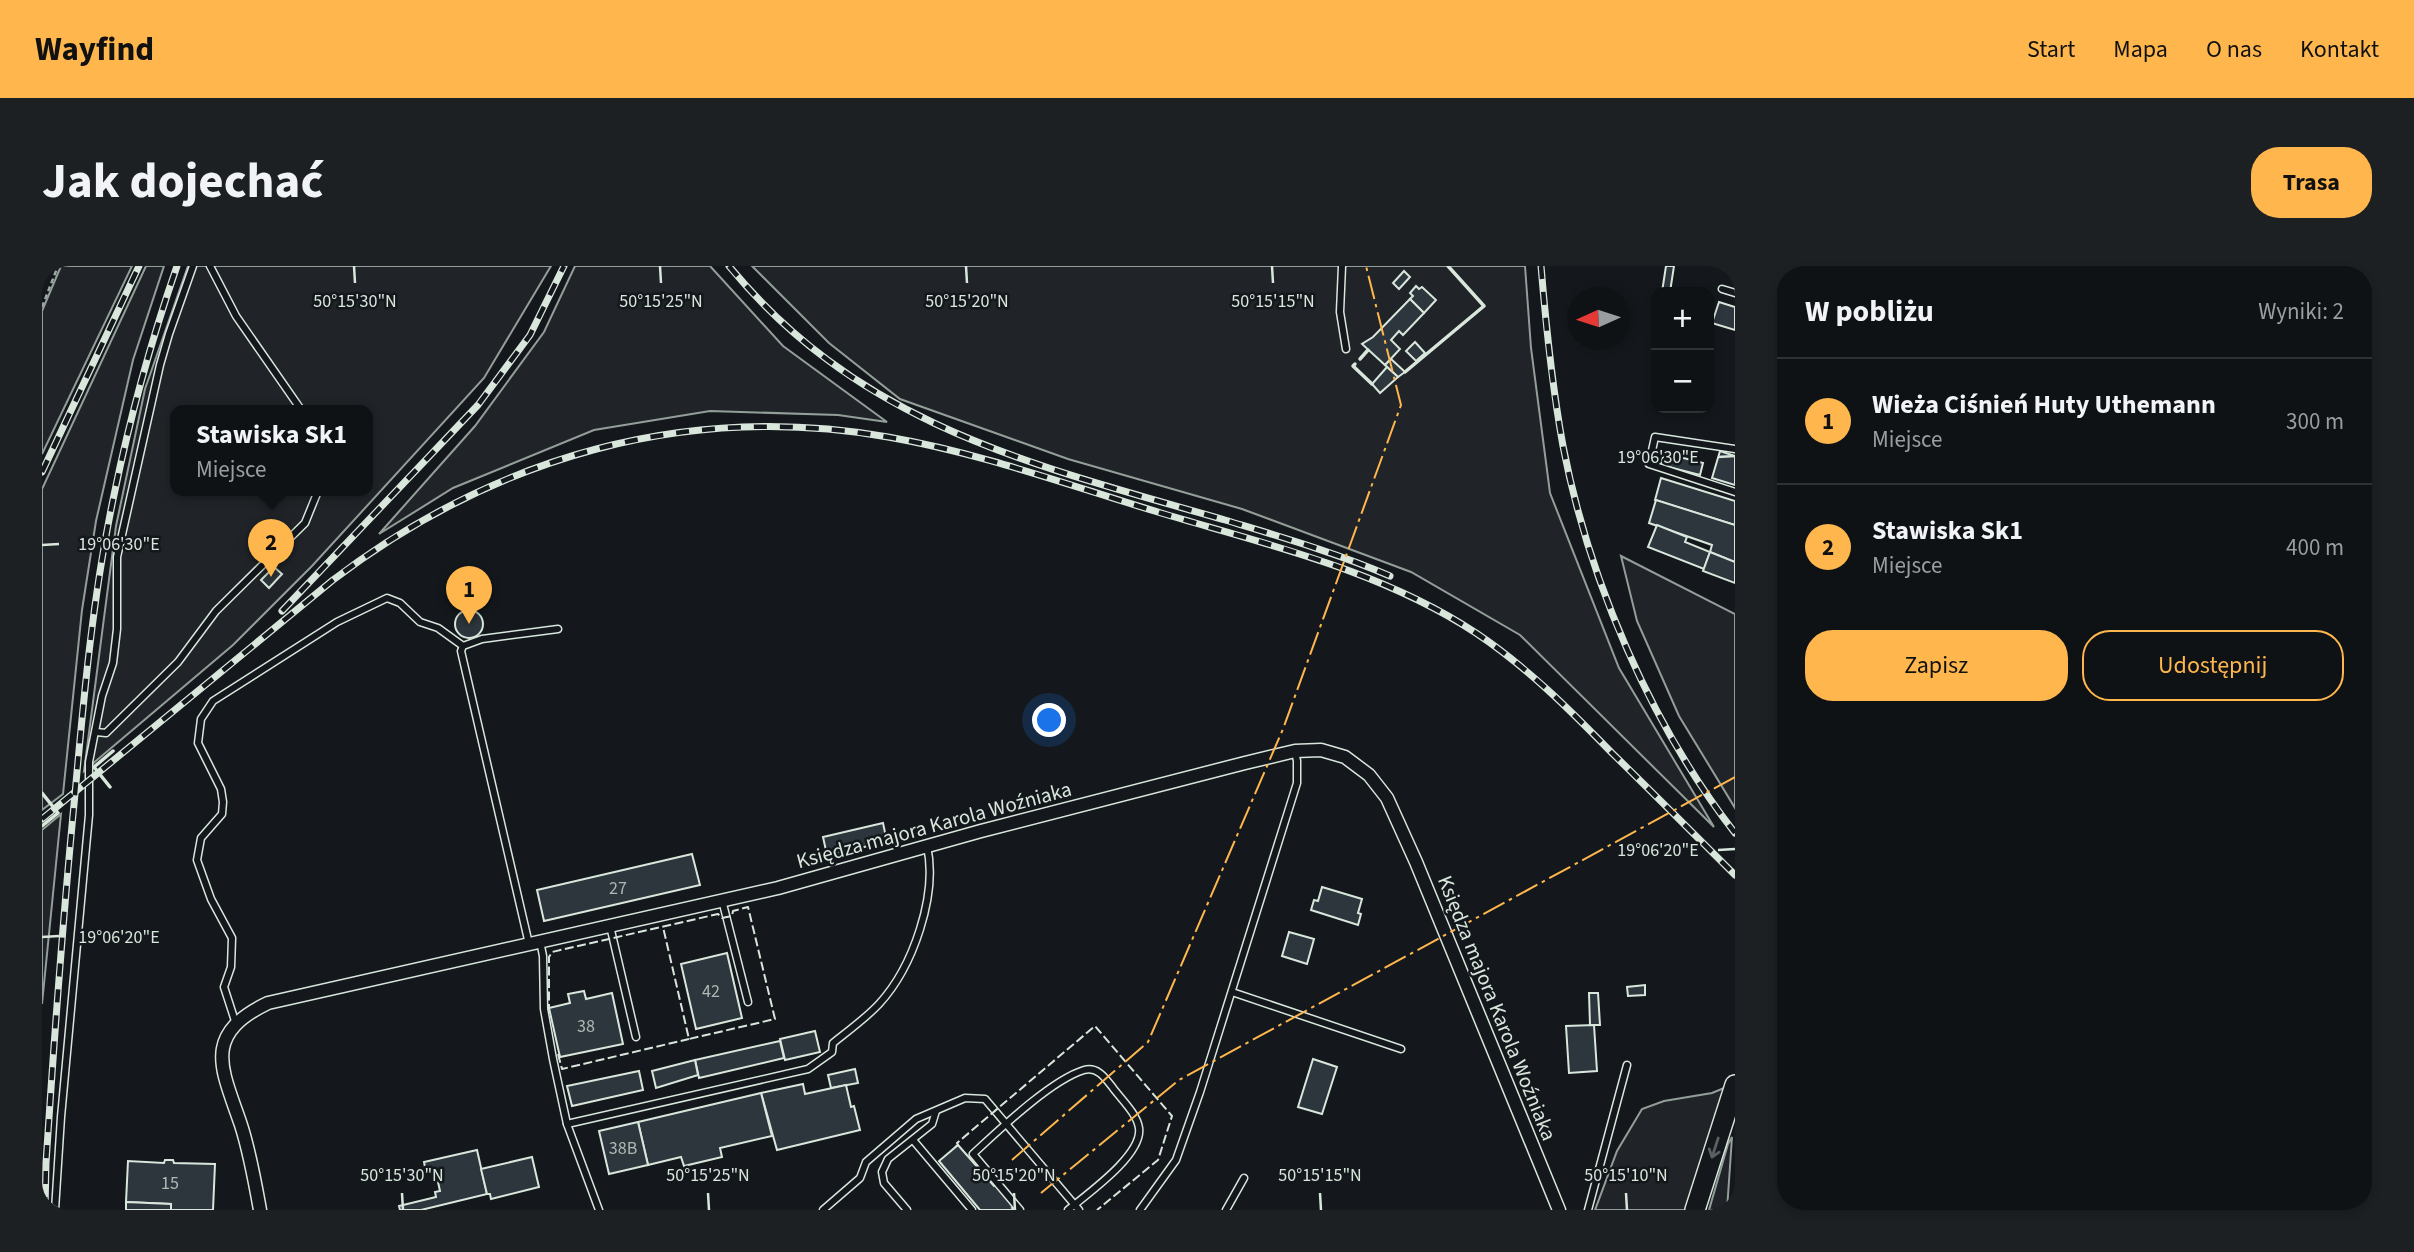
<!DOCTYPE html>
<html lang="pl">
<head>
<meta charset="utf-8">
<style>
  :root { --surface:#0f1215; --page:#1d2022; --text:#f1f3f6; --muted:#9b9ea0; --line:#2f3234; --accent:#ffb74d }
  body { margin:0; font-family:"Source Sans 3",sans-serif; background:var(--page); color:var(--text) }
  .controls { position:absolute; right:21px; top:21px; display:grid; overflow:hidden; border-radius:14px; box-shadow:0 4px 10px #0003 }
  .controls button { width:63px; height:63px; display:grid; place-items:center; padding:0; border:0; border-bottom:2px solid var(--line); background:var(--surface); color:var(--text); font:35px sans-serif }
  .compass { position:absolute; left:1525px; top:21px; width:63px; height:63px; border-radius:50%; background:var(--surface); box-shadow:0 4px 10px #0003; rotate:267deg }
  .you { position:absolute; left:1008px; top:455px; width:24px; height:24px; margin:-18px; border:5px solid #fff; border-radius:50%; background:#1a73e8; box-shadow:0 0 0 10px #1a73e833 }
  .badge { display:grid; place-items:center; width:46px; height:46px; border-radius:50%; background:var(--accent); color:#111; font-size:23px; font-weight:700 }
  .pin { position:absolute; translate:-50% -58px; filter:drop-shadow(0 2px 4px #0008) }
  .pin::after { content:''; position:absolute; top:37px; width:24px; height:21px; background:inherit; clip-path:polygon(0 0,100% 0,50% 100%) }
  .popup { position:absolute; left:128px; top:139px; width:203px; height:91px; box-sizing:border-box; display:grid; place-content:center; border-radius:14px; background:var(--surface); filter:drop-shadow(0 2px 5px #0005); font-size:23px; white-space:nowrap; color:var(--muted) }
  .popup b { font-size:26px; color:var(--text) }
  .popup::after { content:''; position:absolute; left:50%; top:100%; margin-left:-14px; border:14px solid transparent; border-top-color:var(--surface) }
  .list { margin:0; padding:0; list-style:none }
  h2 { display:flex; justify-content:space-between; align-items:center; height:91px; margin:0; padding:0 28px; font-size:30px }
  h2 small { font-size:23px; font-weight:400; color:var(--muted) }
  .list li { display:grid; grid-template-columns:46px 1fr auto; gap:21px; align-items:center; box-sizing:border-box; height:126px; padding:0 28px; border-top:2px solid var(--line) }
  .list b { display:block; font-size:26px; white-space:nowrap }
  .list p { margin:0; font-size:23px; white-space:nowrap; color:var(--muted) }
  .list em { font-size:23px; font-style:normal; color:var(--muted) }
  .actions { display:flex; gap:14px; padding:21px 28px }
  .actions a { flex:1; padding:16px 0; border:2px solid var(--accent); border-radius:28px; text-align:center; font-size:24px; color:var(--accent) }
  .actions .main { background:var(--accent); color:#111 }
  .map { position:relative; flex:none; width:1693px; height:944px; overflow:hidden; border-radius:28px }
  header { display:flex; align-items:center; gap:42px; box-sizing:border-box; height:98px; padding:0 35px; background:var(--accent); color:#111 }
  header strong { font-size:33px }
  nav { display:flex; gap:38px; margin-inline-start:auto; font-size:24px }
  .intro { display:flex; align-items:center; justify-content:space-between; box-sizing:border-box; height:168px; padding:0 42px }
  h1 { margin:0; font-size:49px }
  .button { padding:18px 32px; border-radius:28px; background:var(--accent); color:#111; font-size:24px; font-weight:700 }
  main { display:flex; gap:42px; padding:0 42px }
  aside { flex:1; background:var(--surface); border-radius:28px; box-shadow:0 4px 10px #0003 }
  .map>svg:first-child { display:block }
  .green { fill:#202428; stroke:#939e99; stroke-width:2; fill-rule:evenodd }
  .building { fill:#2c363c; stroke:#d8e6dc; stroke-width:2 }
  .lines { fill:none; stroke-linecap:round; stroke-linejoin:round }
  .lane-casing { stroke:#d8e6dc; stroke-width:9 }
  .street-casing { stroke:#d8e6dc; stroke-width:15 }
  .primary-casing { stroke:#d8e6dc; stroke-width:22 }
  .path { stroke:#9da8a2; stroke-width:2.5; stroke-dasharray:5 3.5; stroke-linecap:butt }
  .lane { stroke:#14181c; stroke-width:6 }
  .street { stroke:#14181c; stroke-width:12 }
  .primary { stroke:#14181c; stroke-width:19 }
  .rail-casing { stroke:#d8e6dc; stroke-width:7 }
  .rail { stroke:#14181c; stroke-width:4.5; stroke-dasharray:13; stroke-linecap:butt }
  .fence { stroke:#d8e6dc; stroke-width:2; stroke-dasharray:9 3.5; stroke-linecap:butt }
  .wall { stroke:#d8e6dc; stroke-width:3.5 }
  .power { stroke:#ffb74d; stroke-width:2; stroke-dasharray:24 5 3.5 5; stroke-linecap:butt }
  .oneway { stroke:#59605f }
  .ticks { fill:none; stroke:#d8e6dc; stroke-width:2.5 }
  .labels { text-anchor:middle; stroke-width:5; stroke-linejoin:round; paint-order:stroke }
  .number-label { font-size:18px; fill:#adbab4 }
  .street-label { font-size:21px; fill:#d8e6dc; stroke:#14181c }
  .ticks-label { font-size:18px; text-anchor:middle; fill:#d8e6dc; stroke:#14181c; stroke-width:5; stroke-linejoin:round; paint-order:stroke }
</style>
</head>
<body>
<header>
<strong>Wayfind</strong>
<nav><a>Start</a><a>Mapa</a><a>O nas</a><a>Kontakt</a></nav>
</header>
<div class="intro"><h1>Jak dojechać</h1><a class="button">Trasa</a></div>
<main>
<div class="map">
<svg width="1693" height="944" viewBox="0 0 1693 944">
  <rect width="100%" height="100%" fill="#14181c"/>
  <!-- green -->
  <g class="green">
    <path d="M19,0h71l-90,188v-143z"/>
    <path d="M104,0h18l-31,94 -37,161 -14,89 -19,184 -21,16v-321z"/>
    <path d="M146,0h363l-67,112 -172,188 -79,79 -149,126 32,-245 29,-137zM133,145h192v80h-192z"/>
    <path d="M533,0h135l73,80 104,76 -49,-7 -128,-4 -116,19 -141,58 -74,46 96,-108 69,-94z"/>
    <path d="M710,0h773l6,82 19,145 69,175 95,159 -194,-192 -109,-63 -169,-63 -174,-50 -168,-60 -71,-56z"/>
    <path d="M1579,290l114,58v194l-56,-92 -42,-95z"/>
    <path d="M19,548l-19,190v-174z"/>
    <path d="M1687,820l-39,124h-95l22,-59 25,-42 22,-8 48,-8z"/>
    <path d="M1690,871l-5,73h-18l19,-66z"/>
  </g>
  <!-- building -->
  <g class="building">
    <path d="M1624,0h8l-4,26h-8z"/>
    <path d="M1362,5l6,6 -11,12 -6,-6z"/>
    <path d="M1374,20l3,3 3,-2 14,13 -12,13 -14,-14 3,-3 -3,-3z"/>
    <path d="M1368,33l14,14 -21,22 -4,-4 -8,9 9,9 -15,16 -23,-21 11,-7z"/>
    <path d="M1677,36l16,5v23l-23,-7z"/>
    <path d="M1373,76l10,11 -9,8 -10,-10z"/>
    <path d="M1349,93l14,13 -7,5 -13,-12z"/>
    <path d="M1345,101l11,10 -18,16 -8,-9z"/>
    <path d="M1678,185l15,5v29l-23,-7z"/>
    <path d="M1622,187l39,10 -3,12 -39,-10z"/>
    <path d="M1619,212l74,23v24l-80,-25z"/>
    <path d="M1614,234l79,25v37l-25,-10 2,-7 -63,-22z"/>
    <path d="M1615,259l30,12 -2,5 25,10 -6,17 -56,-22z"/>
    <path d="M1668,286l25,10v21l-32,-12z"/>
    <path d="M232,301l8,7 -13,14 -8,-8z"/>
    <circle cx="427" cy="358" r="14"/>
    <path d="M841,557l4,19 -60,13 -4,-18z"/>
    <path d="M650,588l8,31 -156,36 -7,-31z"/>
    <path d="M1280,621l40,12 -4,14 3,1 -3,11 -47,-15 3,-10 4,1z"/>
    <path d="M1247,666l25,7 -7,25 -25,-8z"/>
    <path d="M685,687l15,65 -46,11 -15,-65z"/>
    <path d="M1603,719v10l-17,1 -1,-9z"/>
    <path d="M542,725l2,8 26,-6 11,51 -63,13 -11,-49 21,-5 -2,-9z"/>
    <path d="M1547,727h9l2,32h-10z"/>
    <path d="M1552,759l3,46 -28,2 -3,-47z"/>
    <path d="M773,765l5,21 -35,8 -5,-21z"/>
    <path d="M738,775l4,17 -85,20 -4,-18z"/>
    <path d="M1271,793l24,8 -15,47 -24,-7z"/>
    <path d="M653,794l3,15 -42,13 -4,-17z"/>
    <path d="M813,803l3,14 -27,5 -3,-13z"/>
    <path d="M597,805l4,19 -71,16 -5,-20z"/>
    <path d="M761,818l2,10 41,-9 5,22 3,-1 6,24 -83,20 -16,-57z"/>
    <path d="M719,827l11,43 -52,12 2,9 -38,9 -3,-9 -33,8 -10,-43z"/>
    <path d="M596,856l10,43 -39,9 -10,-43z"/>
    <path d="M916,879l36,41 3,-2 18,22 -3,2 2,2h-34l-41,-49z"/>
    <path d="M435,884l10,44 -66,16h-21l-1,-4 37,-9 -1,-5 5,-1 -4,-18 -10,-1 -2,-10z"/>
    <path d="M490,891l7,30 -48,12 -1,-5h-3l-6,-25z"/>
    <path d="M123,894h8l1,3 41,1 -2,46h-42v-6l-45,-2 2,-41 36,2z"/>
    <path d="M84,936l45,2v6h-45z"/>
  </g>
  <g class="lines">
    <!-- lane casing -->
    <g class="lane-casing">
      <g id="lane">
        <path d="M168,0l26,50 66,95"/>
        <path d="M1300,0l-2,46 6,37"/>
        <path d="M1680,23l13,4"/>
        <path d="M1693,183l-80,-12 -6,27 86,28"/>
        <path d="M54,466l10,1 72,-71 38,-51 89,-88 13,-32"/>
        <path d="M680,634l26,102"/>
        <path d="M568,660l26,111"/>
        <path d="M498,675l3,15 1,53 9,50 14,65 32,86"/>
        <path d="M487,678l-68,-293 2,-5 19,-7 76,-10"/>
        <path d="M1190,726l169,57"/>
        <path d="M194,758l-12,-37 7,-20 1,-29 -21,-39 -14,-39 4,-22 21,-24 1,-12 -2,-13 -23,-46 3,-24 12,-18 124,-79 50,-24 13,5 20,19 18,6 25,18"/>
        <path d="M525,858l241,-55 24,-17 1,-9c15,-12 33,-25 46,-39 34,-37 59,-109 48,-158"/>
        <path d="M871,874l59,70"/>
        <path d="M13,944l6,-93 28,-302v-53l13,-66 11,-33 4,-34v-72l43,-192 9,-31 24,-68"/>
        <path d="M781,944l37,-32 6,-16 50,-43 49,-21 20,1 94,111"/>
        <path d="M865,944l-23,-27 -2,-11 6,-13 44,-35 4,-13"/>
        <path d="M978,944l-47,-56c26,-24 78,-74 111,-84 14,-4 22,9 29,18 9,12 24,26 26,40 4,27 -52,66 -71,82"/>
        <path d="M1098,944l36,-50 24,-68 97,-309v-22l-2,-10"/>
        <path d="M1184,944l18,-32"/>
        <path d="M1546,944l39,-145"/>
      </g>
    </g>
    <!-- street casing -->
    <g class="street-casing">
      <path id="street" d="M218,944c-5,-28 -10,-57 -19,-85 -19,-56 -40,-90 27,-122l510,-115 203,-57 264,-68 50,-12 26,-1 24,7 24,18 18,23 29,64 143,348"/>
    </g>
    <!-- primary casing -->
    <g class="primary-casing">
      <path id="primary" d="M1653,944l40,-125"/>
    </g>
    <!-- path -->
    <path class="path" d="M0,41l16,-41"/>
    <!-- lane -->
    <use href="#lane" class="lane"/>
    <!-- street -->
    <use href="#street" class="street"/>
    <!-- primary -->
    <use href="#primary" class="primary"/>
    <!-- rail casing -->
    <g class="rail-casing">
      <g id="rail">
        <path d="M687,0c133,161 305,199 496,254 56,17 112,33 165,56"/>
        <path d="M1499,0c5,60 11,120 22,180 26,135 88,279 172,387"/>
        <path d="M0,206l97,-206"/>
        <path d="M240,345l196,-206 52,-70 34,-69"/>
        <path d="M0,553l291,-239c162,-123 353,-178 555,-143 93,16 183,49 273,76 108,32 221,58 315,120 51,34 94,77 136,120 41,40 82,81 123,122"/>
        <path d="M3,944l1,-47c8,-123 17,-246 29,-369 9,-100 18,-200 39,-299 16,-78 37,-154 63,-229"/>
      </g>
    </g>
    <!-- rail -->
    <use href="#rail" class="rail"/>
    <!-- fence -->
    <g class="fence">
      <path d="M507,747v-56l3,-5 166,-38 4,4 10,-2 1,-5 15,-4 27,112 -86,20 -26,-112"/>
      <path d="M516,788l4,15 127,-30"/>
      <path d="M913,881l3,-2 -1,-2 138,-117 77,90 -14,44 -61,50"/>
    </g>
    <!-- wall -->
    <g class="wall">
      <path d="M1318,93l8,-9"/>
      <path d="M1313,98l-2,2 19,18"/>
      <path d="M1363,106l79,-66 -36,-40"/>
      <path d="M68,521l-16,-20 19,-16"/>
      <path d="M0,527l16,20 -16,13"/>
    </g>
    <!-- power -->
    <g class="power">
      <path d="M970,894l136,-118 135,-313 118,-324 -35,-139"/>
      <path d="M999,927l138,-113 556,-303"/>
    </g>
  </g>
  <!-- one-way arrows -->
  <defs><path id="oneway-shaft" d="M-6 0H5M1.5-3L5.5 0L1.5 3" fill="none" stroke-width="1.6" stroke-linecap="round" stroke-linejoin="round" transform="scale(1.75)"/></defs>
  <use class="oneway" href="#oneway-shaft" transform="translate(1673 882) rotate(108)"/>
  <!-- ticks -->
  <path class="ticks" d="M312,0l1,17M618,0l1,17M924,0l1,17M1230,0l1,17M1676,191l17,-1M0,279l17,-1M1676,584l17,-1M0,671l17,-1M360,927l1,17M666,927l1,17M972,927l1,17M1278,927l1,17M1584,927l1,17"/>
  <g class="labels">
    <!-- number labels -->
    <g class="number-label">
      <text x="576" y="628">27</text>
      <text x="669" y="731">42</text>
      <text x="544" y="766">38</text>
      <text x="581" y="888">38B</text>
      <text x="128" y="923">15</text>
    </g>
    <!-- street labels -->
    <g class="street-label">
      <text transform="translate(892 559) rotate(-15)" y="7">Księdza majora Karola Woźniaka</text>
      <text transform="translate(1455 742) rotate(68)" y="7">Księdza majora Karola Woźniaka</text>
    </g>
  </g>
  <g class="ticks-label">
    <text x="313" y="41">50°15'30"N</text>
    <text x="619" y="41">50°15'25"N</text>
    <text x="925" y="41">50°15'20"N</text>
    <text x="1231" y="41">50°15'15"N</text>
    <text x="1616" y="197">19°06'30"E</text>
    <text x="77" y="284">19°06'30"E</text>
    <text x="1616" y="590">19°06'20"E</text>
    <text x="77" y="677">19°06'20"E</text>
    <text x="360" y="915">50°15'30"N</text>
    <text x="666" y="915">50°15'25"N</text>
    <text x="972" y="915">50°15'20"N</text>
    <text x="1278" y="915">50°15'15"N</text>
    <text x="1584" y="915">50°15'10"N</text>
  </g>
</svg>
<div class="controls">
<button>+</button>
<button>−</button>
</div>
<svg class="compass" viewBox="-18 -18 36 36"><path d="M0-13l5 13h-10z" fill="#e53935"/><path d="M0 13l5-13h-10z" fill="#9b9ea0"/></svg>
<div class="you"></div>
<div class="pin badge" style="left:427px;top:358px">1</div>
<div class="pin badge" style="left:229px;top:311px">2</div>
<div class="popup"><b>Stawiska Sk1</b>Miejsce</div>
</div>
<aside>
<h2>W pobliżu<small>Wyniki: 2</small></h2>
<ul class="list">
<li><span class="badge">1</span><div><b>Wieża Ciśnień Huty Uthemann</b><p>Miejsce</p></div><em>300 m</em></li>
<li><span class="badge">2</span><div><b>Stawiska Sk1</b><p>Miejsce</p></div><em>400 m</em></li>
</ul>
<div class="actions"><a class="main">Zapisz</a><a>Udostępnij</a></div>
</aside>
</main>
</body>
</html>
